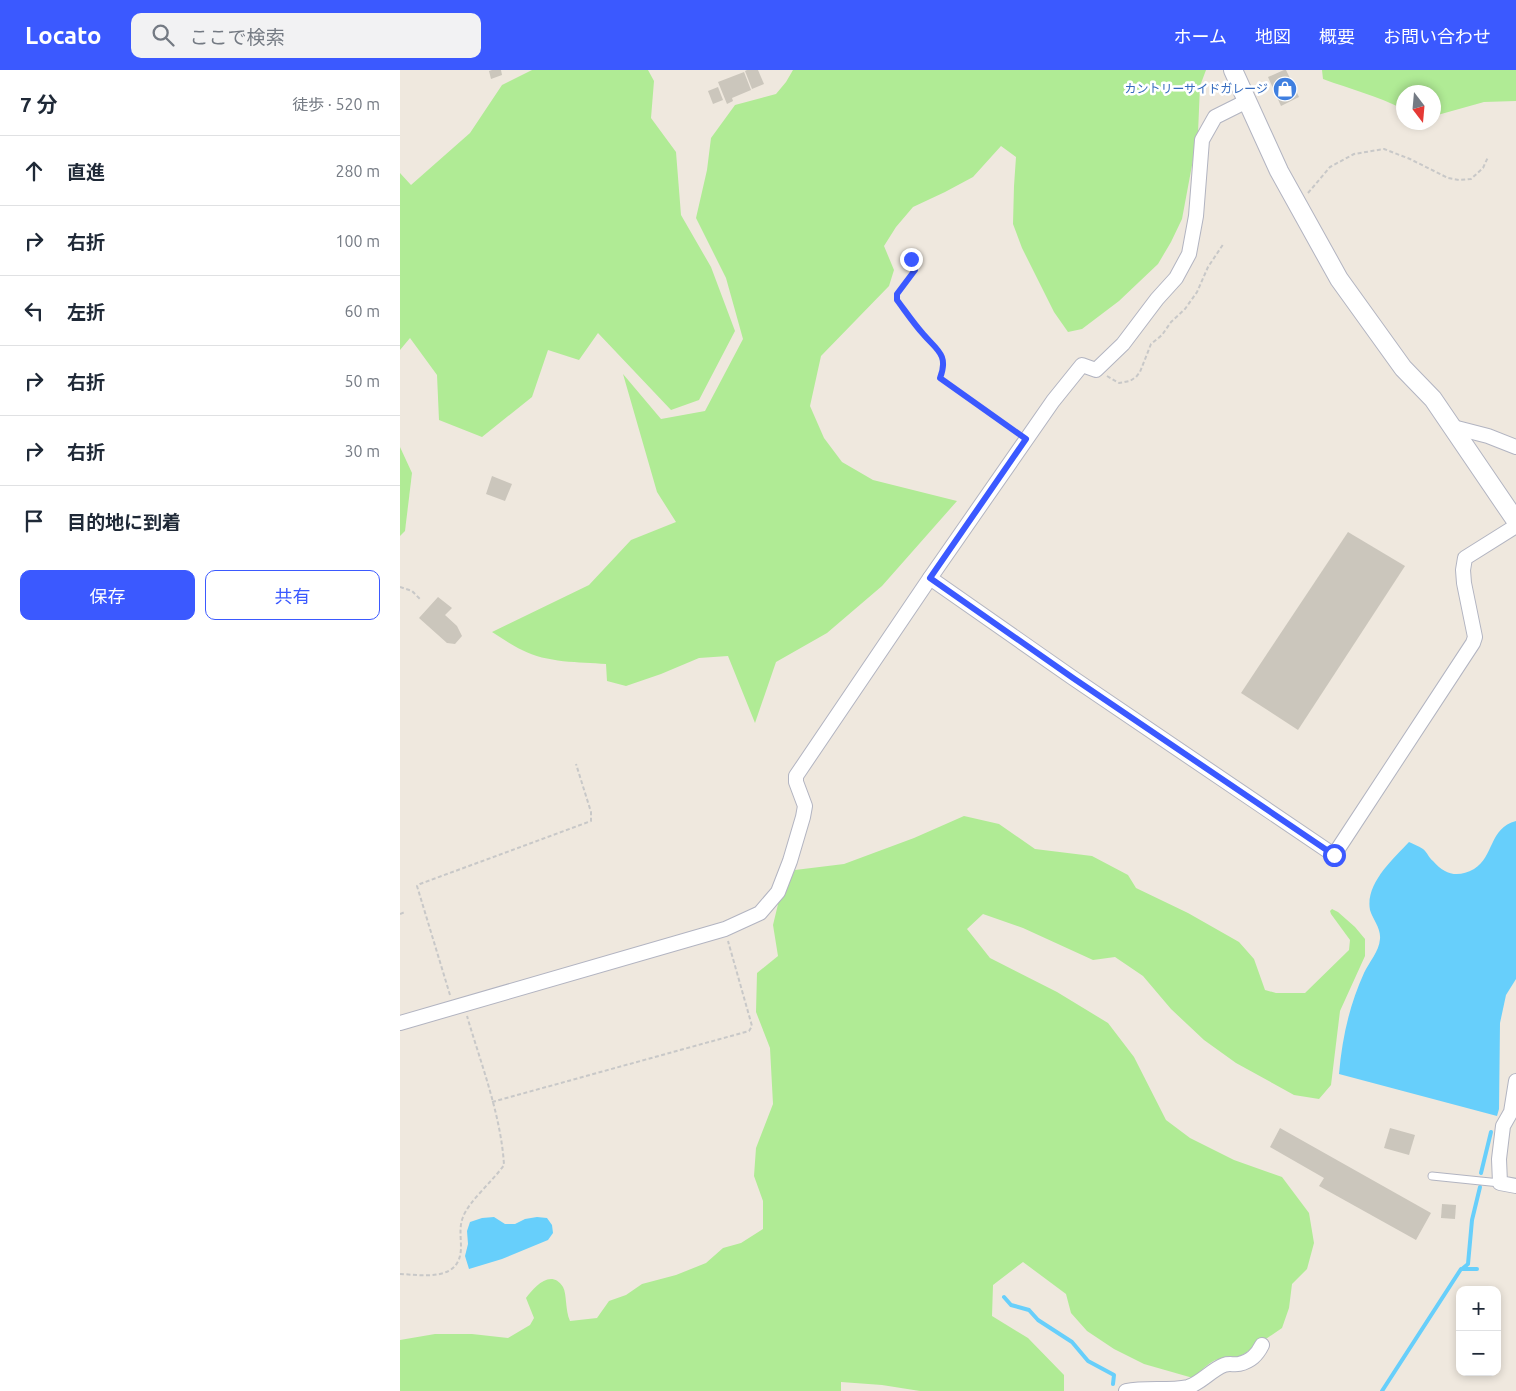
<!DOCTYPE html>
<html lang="ja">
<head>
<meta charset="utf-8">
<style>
  :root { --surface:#fff; --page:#f2f2f3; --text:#1f2937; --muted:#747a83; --line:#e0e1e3; --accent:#3b59ff }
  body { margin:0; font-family:Ubuntu,"Noto Sans JP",sans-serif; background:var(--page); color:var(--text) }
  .controls { position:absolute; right:15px; bottom:15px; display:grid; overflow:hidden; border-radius:10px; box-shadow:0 2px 8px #0003 }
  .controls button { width:45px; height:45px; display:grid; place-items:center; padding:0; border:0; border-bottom:1px solid var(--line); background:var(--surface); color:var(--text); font:25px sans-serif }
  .compass { position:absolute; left:996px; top:15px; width:45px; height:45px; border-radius:50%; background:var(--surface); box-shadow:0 2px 8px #0003; rotate:164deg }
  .stop { position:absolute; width:15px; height:15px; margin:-11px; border:4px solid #3b59ff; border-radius:50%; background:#fff }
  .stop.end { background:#3b59ff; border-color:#fff; box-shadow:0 1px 5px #0008 }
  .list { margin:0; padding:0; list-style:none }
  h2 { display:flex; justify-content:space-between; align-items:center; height:65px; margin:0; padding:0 20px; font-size:21px }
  h2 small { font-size:16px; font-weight:400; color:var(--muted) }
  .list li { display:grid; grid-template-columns:32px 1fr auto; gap:15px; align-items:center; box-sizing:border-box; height:70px; padding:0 20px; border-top:1px solid var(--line) }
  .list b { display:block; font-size:19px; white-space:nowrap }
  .list em { font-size:16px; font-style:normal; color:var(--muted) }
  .actions { display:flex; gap:10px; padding:15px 20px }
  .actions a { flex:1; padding:11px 0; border:1px solid var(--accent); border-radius:10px; text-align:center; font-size:18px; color:var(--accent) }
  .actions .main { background:var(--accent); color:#fff }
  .icon { flex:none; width:28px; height:28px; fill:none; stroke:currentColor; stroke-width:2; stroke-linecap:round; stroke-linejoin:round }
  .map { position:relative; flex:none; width:1116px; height:1321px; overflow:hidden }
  header { display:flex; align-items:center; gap:30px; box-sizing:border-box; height:70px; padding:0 25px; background:var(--accent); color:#fff }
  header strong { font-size:24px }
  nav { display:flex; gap:28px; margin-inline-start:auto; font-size:18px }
  .search { width:350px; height:45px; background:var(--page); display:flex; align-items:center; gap:12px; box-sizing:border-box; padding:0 18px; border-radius:10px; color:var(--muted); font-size:19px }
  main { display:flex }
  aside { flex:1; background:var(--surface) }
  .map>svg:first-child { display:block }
  .green { fill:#b0eb95 }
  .water { fill:#67cffb }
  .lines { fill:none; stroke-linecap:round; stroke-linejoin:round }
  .stream { stroke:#67cffb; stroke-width:4 }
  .building { fill:#cbc6bc }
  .service-casing { stroke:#b2b4c1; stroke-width:9 }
  .minor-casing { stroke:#b2b4c1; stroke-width:16 }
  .tertiary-casing { stroke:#b2b4c1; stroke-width:20 }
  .path { stroke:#c8c8c8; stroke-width:2; stroke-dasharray:4 2.5; stroke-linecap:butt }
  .service { stroke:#fff; stroke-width:7 }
  .minor { stroke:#fff; stroke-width:14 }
  .tertiary { stroke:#fff; stroke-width:18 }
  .route { stroke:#3b59ff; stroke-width:6 }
  .labels { text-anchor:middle; stroke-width:5; stroke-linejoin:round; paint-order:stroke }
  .shop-label { font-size:12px; fill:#366cbe; stroke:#fff; text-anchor:end }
</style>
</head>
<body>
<header>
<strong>Locato</strong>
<div class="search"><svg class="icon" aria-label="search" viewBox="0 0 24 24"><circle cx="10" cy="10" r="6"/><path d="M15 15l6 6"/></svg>ここで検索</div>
<nav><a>ホーム</a><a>地図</a><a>概要</a><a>お問い合わせ</a></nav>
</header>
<main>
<aside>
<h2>7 分<small>徒歩 · 520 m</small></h2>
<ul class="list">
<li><svg class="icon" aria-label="ahead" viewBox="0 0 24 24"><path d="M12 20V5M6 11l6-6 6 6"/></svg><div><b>直進</b></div><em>280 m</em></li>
<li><svg class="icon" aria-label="right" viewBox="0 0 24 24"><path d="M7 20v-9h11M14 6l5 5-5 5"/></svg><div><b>右折</b></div><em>100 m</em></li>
<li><svg class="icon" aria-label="left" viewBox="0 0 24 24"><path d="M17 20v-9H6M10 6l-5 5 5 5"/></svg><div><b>左折</b></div><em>60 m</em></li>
<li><svg class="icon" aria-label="right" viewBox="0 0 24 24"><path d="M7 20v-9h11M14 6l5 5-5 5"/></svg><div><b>右折</b></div><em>50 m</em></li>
<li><svg class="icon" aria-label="right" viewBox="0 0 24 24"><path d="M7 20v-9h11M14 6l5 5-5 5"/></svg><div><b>右折</b></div><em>30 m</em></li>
<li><svg class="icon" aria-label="arrive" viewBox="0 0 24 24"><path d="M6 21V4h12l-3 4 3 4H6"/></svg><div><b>目的地に到着</b></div></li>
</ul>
<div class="actions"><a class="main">保存</a><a>共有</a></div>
</aside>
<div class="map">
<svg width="1116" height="1321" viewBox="0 0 1116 1321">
  <rect width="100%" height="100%" fill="#efe8de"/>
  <!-- green -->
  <g class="green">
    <path d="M132,0h116l6,11 -3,37 25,34 5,63 30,52 24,64 -36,69 -28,10 -73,-77 -19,27 -31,-10 -16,47 -50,40 -43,-17 -2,-45 -27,-37 -10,12v-177l11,12 59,-52 32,-48z"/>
    <path d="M393,0h413l-6,16 -2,47 -16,86 -11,23 -13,22 -39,37 -37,28 -14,3 -14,-20 -32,-64 -9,-24 1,-38 2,-29 -15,-11 -28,31 -28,15 -32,15 -17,20 -12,19 10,24 -5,16 -68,70 -11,50 14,32 18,24 31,18 84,21 -75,85 -55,47 -51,29 -21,61 -27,-67 -29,2 -38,16 -35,12 -19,-5 -1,-17c-27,-2 -59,-1 -84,-14 -11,-5 -20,-12 -30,-18l97,-47 42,-45 45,-18 -19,-30 -34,-118 38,45 44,-8 38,-72 -17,-61 -30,-60 11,-48 4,-32 24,-33 41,-11 10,-12z"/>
    <path d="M922,0h194v31l-32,1 -50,14v-24h-30l-1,17c-25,-13 -53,-20 -80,-30z"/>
    <path d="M0,377l12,26 -7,58 -5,5z"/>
    <path d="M564,746l35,8 36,25 57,7 36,19 8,13 52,25 51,29 15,17 11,31 11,3h29l44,-43 1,-10 -19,-26 -1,-3 2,-2 6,3 17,15 10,12v17l-25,55 -9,74 -12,14 -25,-4 -58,-32 -32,-23 -33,-31 -28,-33 -28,-19 -22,3 -70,-32 -40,-14 -16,15 23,29 67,34 51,31 26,34 32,63 24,18 44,22 48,17 27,36 5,30 -7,26 -15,15 -3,24 -7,20 -44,30c-23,-3 -29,5 -45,20l-49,-14 -30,-15 -27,-18 -16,-18 -5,-19 -43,-32 -30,23 -1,31 36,22 36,37v16h-144l-38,-6 -41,-3v9h-441v-51l35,-6h37l36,4 22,-13 4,-7 -8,-20c8,-11 25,-30 37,-11 4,7 2,23 7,34l27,-3 12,-17 17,-6 16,-11 34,-9 30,-12 17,-15 18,-5 22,-14v-28l-9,-25 2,-28 17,-44 -3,-56 -14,-36 1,-39 21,-17 -5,-31 7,-29 15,-26 49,-6 70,-26z"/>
  </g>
  <!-- water -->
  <g class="water">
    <path d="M1116,751v158l-10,16 -6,28 -1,86 -2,7 -158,-42c3,-35 10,-68 25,-101 5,-11 15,-21 16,-34 1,-11 -7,-19 -10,-29 -5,-26 23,-51 39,-68 4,2 10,4 14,7 4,3 6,9 10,12 12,14 25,17 41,8 20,-12 15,-41 42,-48z"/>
    <path d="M94,1147l11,7h10l10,-5 12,-2 10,1 5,7 1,8 -5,7 -46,19 -33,10 -4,-13 3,-12 -1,-13 3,-9 12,-4z"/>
  </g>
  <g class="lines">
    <!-- stream -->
    <g class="stream">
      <path d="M1081,1103l10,-41"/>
      <path d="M1062,1199l6,-5 4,-44 8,-33"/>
      <path d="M604,1227l7,8 18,5 9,10 34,22 16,19 26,14 -1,9"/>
      <path d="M982,1321l79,-122h16"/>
    </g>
  </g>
  <!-- building -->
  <g class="building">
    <path d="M92,0h9l1,5 -11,4 -2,-8z"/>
    <path d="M347,0h11l6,14 -12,5 -7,-18z"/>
    <path d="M884,0h2l13,27 -18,9 -13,-29z"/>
    <path d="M344,2l7,18 -19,8 1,3 -6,3 -9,-22z"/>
    <path d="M318,17l5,13 -10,4 -5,-13z"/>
    <path d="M92,406l20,8 -7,17 -19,-7z"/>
    <path d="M948,462l57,34 -107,164 -57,-37z"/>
    <path d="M38,527l14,11 -7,7 12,11 5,10 -7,8 -8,-1 -28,-25z"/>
    <path d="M880,1058l151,85 -15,27 -97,-54 5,-8 -54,-31z"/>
    <path d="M990,1058l25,7 -6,20 -25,-7z"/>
    <path d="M1042,1134l14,1 -1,14 -14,-1z"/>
  </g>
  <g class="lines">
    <!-- service casing -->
    <g class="service-casing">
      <path id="service" d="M1032,1106l68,7"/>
    </g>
    <!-- minor casing -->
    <g class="minor-casing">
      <g id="minor">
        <path d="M1053,357l35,9 28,11"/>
        <path d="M530,508l143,100 261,177 139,-212 2,-6 -11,-54 -1,-13 2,-12 51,-32"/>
        <path d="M0,953l325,-94 35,-16 18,-21 12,-31 13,-44 2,-11 -9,-24v-6l134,-198 123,-177 29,-36 14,5 27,-26 34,-45 19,-21 13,-24 7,-38 6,-76 13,-23 32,-16"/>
        <path d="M1116,1011l-5,31 -8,14 -4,33 1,24 16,3"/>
        <path d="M726,1321c20,-4 42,0 62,-4 13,-4 23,-17 36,-22 5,-2 10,0 15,-1 12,-3 18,-9 23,-19"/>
      </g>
    </g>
    <!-- tertiary casing -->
    <g class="tertiary-casing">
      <path id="tertiary" d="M833,0l46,101 60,108 64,89 30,31 83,122"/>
    </g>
    <!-- path -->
    <g class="path">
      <path d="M908,123l22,-26 24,-13 30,-5 26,10 38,19 11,2 12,-1 12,-11 5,-11"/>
      <path d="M505,184l6,5 4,11 -18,24v6c9,12 17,24 27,35 14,15 25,20 16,43l76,54"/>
      <path d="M707,306l12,7 11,-2 6,-4 4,-5 11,-28 11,-9 9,-13 14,-13 12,-17 11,-25 16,-24"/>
      <path d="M0,517l12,4 8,8"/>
      <path d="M0,844l5,-2"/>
      <path d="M50,925l-33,-109 3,-2 171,-63v-9l-15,-48"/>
      <path d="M92,1032l257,-71 3,-5 -24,-85"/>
      <path d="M0,1204c24,1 60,8 61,-26 0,-11 -2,-21 2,-31 6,-16 30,-36 41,-52 -3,-50 -23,-101 -37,-149"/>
    </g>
    <!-- service -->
    <use href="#service" class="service"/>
    <!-- minor -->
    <use href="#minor" class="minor"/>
    <!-- tertiary -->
    <use href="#tertiary" class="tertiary"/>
  </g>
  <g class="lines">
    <!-- route -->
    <path class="route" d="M511,189l4,11 -18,24v6c9,12 17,24 27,35 13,15 25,20 16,43l86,61 -96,139 143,100 261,177"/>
  </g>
  <!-- icons -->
  <defs>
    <g id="shop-disc" transform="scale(1.25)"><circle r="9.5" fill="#3f7fe0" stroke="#fff"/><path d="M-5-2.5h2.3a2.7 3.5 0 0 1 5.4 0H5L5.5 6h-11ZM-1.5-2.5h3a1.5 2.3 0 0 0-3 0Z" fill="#fff"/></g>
  </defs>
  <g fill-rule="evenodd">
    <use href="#shop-disc" x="885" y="19"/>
  </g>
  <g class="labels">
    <!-- shop labels -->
    <g class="shop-label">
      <text x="868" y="23">カントリーサイドガレージ</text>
    </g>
  </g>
</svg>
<div class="controls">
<button>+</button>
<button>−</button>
</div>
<svg class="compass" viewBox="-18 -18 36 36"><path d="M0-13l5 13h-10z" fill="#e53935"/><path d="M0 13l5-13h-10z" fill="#747a83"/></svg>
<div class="stop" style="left:934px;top:785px"></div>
<div class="stop end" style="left:511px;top:189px"></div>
</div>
</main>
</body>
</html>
